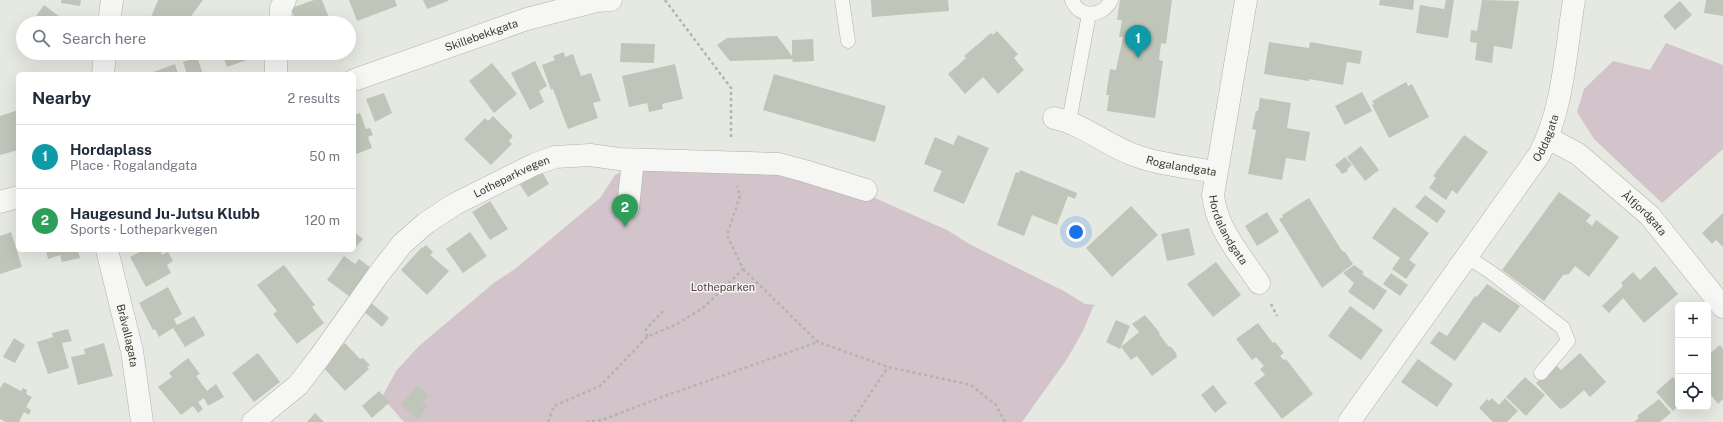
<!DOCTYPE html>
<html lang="en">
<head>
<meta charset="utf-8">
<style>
  :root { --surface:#fff; --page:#f6f6f7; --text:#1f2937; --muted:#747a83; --line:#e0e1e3; --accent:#537ec1 }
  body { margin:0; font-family:"Public Sans",sans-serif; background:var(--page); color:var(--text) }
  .controls { position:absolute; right:12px; bottom:12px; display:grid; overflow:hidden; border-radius:6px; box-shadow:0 4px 16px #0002 }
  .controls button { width:36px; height:36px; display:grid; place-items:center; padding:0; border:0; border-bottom:1px solid var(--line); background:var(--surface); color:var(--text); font:20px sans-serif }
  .you { position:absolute; left:1076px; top:232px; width:14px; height:14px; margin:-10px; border:3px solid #fff; border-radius:50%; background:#1a73e8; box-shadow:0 0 0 6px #1a73e833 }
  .badge { display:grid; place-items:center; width:26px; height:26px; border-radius:50%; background:var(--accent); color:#fff; font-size:13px; font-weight:700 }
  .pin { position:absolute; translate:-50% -33px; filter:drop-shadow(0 1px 2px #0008) }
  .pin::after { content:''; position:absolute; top:21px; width:14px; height:12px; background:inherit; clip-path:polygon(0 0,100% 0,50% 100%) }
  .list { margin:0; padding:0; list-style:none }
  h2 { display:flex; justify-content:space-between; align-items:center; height:52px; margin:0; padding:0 16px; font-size:17px }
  h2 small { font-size:13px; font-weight:400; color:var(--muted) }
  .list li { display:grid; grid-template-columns:26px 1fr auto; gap:12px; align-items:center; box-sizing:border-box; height:64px; padding:0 16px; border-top:1px solid var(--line) }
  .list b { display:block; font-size:15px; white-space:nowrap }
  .list p { margin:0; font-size:13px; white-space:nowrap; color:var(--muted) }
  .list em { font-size:13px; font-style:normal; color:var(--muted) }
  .icon { flex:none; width:22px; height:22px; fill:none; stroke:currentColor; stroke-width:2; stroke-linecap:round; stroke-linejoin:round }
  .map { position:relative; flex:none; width:1723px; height:422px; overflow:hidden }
  .search { position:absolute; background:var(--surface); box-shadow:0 4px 16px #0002; left:16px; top:16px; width:340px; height:44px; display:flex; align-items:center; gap:10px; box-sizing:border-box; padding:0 14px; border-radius:22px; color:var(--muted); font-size:15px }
  .panel { position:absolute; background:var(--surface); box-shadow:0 4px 16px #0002; left:16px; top:72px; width:340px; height:180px; border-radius:6px }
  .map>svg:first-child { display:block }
  .green { fill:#d2c4ca }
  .building { fill:#c0c5b9 }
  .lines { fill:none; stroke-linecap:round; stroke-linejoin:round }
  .service-casing { stroke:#aeb3a7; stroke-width:15 }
  .minor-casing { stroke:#aeb3a7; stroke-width:23 }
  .path { stroke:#b1b5ac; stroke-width:2.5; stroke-dasharray:3 3; stroke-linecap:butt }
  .service { stroke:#f6f7f4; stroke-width:14 }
  .minor { stroke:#f6f7f4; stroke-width:22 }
  .labels { text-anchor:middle; stroke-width:3; stroke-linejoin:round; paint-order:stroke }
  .street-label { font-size:11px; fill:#373f2b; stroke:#f4f6f1 }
  .park-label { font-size:11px; fill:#593a47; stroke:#f4f6f1 }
</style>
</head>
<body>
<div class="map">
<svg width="1723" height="422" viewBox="0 0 1723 422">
  <rect width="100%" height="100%" fill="#e6e9e2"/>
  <!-- green -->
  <g class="green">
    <path d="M1666,43l57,22v84l-61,54 -68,-64 -17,-27 7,-23 29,-28 37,9z"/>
    <path d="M720,151l60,5 167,74 24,15 93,46 21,13 11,1 -3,2 -10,24 -16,28 -45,63h-618l-22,-25 14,-26 23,-25 76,-64 20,-13 85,-71 15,-23 20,-12z"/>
  </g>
  <!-- building -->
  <g class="building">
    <path d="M61,0h20l-1,6 -19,-3z"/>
    <path d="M158,0h45l-17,23h-24l-11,-6z"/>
    <path d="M314,0h8l9,23h-35l-5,-15z"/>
    <path d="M349,0h46l2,6 -40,15z"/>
    <path d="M423,0h25v1l-21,8z"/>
    <path d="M871,0h77l1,11 -77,6z"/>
    <path d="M1120,0h52l-6,44 -5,-1 -2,17 4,1 -8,57 -48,-7 2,-16h-3l4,-26 6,1 7,-33h-4l3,-17h-5z"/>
    <path d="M1380,0h34l-1,10 -34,-5z"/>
    <path d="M1446,0h8l-6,38 -32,-5 4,-28 24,4z"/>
    <path d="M1482,0l37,1 -7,48 -18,-3 -2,17 -17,-3 2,-17 -7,-1 1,-12 6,1z"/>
    <path d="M1706,0h17v16l-19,-3z"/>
    <path d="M1680,1l12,14 -17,15 -12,-14z"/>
    <path d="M44,5l24,18h-37z"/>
    <path d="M997,31l21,23 -4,4 10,12 -26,24 -15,-17 -18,17 -17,-20 18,-16 -2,-2 27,-23 2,2z"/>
    <path d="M777,36l15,20v-16l21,-1 1,22 -21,1 -1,-3 -62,2 -13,-16 10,-7z"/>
    <path d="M1269,42l40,6 1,-6 52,9 -2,13 -13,-2 -4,23 -34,-6v2l-45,-7z"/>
    <path d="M621,43l34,1 -1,19 -34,-1z"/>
    <path d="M564,52l1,5 8,-3 8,22 10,-3 10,28 -8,2 5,15 -30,11 -15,-40 -2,1 -9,-25 13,-5 -2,-4z"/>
    <path d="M38,53h13l-5,6z"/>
    <path d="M226,53h34l1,2 -34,12 -4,-11 3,-1z"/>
    <path d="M197,57l6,17h-16l-4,-12z"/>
    <path d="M535,61l12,25 -8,5 5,11 -14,8 -19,-37z"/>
    <path d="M492,63l25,31 -23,19 -25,-32z"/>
    <path d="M175,64l3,10h-30z"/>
    <path d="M675,64l8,35 -21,5 1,5 -14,3 -2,-9 -18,4 -7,-31z"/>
    <path d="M774,74l112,32 -11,36 -112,-32z"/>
    <path d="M1406,82l2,4 4,-2 17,33 -40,21 -17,-33 2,-1 -2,-3z"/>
    <path d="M1362,92l10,19 -27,14 -10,-19z"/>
    <path d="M384,93l8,20 -17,9 -9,-23z"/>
    <path d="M1260,98l31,5 -4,25 23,4 -5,29 -19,-3 -4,22 -34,-6 8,-44 -4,-1 4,-18h2z"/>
    <path d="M18,110v40l-18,5v-39z"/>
    <path d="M360,113l6,16 4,-1 3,7 -5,2 4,11 -18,7v-40z"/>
    <path d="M493,116l20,20 -4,5 3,3 -21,21 -27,-26 21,-21 3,3z"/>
    <path d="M958,135l31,13 -25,56 -31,-13 9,-20 -18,-7 11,-27 18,8z"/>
    <path d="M1464,135l24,17 -31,42 -5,-4 -6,10 -17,-12 7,-10 -3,-2z"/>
    <path d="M1361,146l18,24 -14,11 -18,-24z"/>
    <path d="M1345,157l7,8 -5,4 1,2 -6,3 -7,-9z"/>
    <path d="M541,170l8,14 -21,13 -9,-14z"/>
    <path d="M1020,170l57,23 -2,6 -7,-3 -11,29 -25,-10 -8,21 -27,-11 19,-53 3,1z"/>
    <path d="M1559,192l32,23 -5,6 6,5 4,-6 23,17 -30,40 -14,-11 -6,8 -6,1 -19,26 -42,-31z"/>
    <path d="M1425,195l21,16 -9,12 -22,-16z"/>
    <path d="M1309,198l33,53 3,1 8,12 -31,24 -43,-69 4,-2 -1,-2z"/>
    <path d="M490,201l18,28 -18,11 -18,-28z"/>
    <path d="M1131,206l27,29 -46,42 -26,-29z"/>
    <path d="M1394,207l35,26 -20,27 7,5 -10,14 -14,-10 8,-11 -28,-20z"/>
    <path d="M1267,212l12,20 -22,14 -12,-20z"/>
    <path d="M1723,213v34l-7,-7 -4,4 -10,-11z"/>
    <path d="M1189,228l6,27 -28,6 -6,-27z"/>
    <path d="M11,232l11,35 -22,7v-38z"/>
    <path d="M354,232l9,7 -9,10z"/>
    <path d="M470,232l17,24 -24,17 -17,-24z"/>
    <path d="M426,245l7,7 -3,3 19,16 -22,24 -26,-25 21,-23 1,1z"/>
    <path d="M46,250h32l2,8 -18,4 -2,-7 -12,4z"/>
    <path d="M143,250h22l-4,3 1,2 6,-3 5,9 -6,4 4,8 -25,14 -16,-30z"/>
    <path d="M344,256l11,8 4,-5 12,9 -18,31 -26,-19z"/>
    <path d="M1216,262l25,33 -28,22 -26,-33z"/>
    <path d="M284,265l31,40 -3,2 12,16 -27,21 -24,-30 4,-3 -20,-26z"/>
    <path d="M1354,265l10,7 -2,2 25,17 -13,19 -26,-18 6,-9 -11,-10z"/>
    <path d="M1655,266l23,28 -34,29 -21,-25 -14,15 -7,-7 21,-20 -2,-3 12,-11 7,8z"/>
    <path d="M1391,273l17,12 -8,11 -17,-12z"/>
    <path d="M1487,284l33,22 -20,27 -17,-11 -28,39 -25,-18 9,-12 8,5 28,-40 2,1z"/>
    <path d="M168,287l14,27 -8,5 3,6 17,-9 11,19 -20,12 -12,-19 -14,9 -4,-8 -2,1 -14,-27z"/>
    <path d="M369,301l20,17 -7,9 -20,-17z"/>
    <path d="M1350,306l33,24 -22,30 -33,-24z"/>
    <path d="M1145,315l15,18 -1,1 10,13 1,-1 7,8 -1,1 1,2 -25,19 -15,-20 -6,4 -10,-13 18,-15 -7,-8z"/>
    <path d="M1116,320l14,6 -10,23 -14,-7z"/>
    <path d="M1258,323l15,20 2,-1 9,11 -4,3 4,4 2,-1 27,35 -31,25 -28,-36 11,-8 -5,-6 4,-3 -8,-9 -4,3 -16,-21z"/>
    <path d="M68,329l4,12 -10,2 7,25 -21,6 -11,-32 16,-5 -1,-4z"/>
    <path d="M14,338l11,7 -10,18 -12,-6z"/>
    <path d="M104,343l9,33 -35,9 -7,-28 14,-3 -1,-5z"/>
    <path d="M345,343l15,16 3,-1 7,7 -3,2 2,2 -24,22 -24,-26z"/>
    <path d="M1720,345l3,4v50l-5,5 -10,-13v-29l2,-2 -2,-5z"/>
    <path d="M258,353l22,29 -26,20 -22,-29z"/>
    <path d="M1580,353l26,29 -16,15 -6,-7 -19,17 -5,2 -24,-26 20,-18 5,5z"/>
    <path d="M188,358l12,16 -4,2 11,15 9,-7 8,13 -16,9 -4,-8 -6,4 5,7 -5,4 -5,-7 -12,9 -23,-28 14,-10 -3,-4z"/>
    <path d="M1418,359l35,25 -16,23 -36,-25z"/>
    <path d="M1525,377l20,18 -19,21 -20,-19z"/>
    <path d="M1673,377l5,6v23l-5,5 -17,-19z"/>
    <path d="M4,382l17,9 2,-3 4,2 -1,4 6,3 -6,10 5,3 -2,5 -5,-3 -5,10h-13l-6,-3v-31z"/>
    <path d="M417,385l12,10 -7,8 5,4 -10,12 -16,-14z"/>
    <path d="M1213,385l14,18 -12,10 -14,-18z"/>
    <path d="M379,391l11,11 -18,16 -10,-12z"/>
    <path d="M1492,398l7,7 6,-7 13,13 -11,11h-14l-14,-14 8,-9 2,2z"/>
    <path d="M1659,399l12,14 -11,9h-26l5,-4 -2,-2z"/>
    <path d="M315,413l9,9h-17z"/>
  </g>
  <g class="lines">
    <!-- service casing -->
    <g class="service-casing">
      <g id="service">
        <path d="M842,0l6,41"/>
        <path d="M1072,0c7,19 31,17 39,0"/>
        <path d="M1069,121l20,-107"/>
        <path d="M1466,256l26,17 71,55 5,13 -27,32"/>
      </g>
    </g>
    <!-- minor casing -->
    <g class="minor-casing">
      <g id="minor">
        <path id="s1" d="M1246,0l-33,195c3,33 28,61 46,88"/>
        <path d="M109,23l3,-23"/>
        <path d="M280,23l1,-15 4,-8"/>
        <path d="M103,74l2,-21"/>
        <path d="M276,74v-21"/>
        <path id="s2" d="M354,80l173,-61 69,-18 15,-1"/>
        <path id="s3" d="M1054,118c29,6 52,27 80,37 26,10 55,12 82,17"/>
        <path id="s4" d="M1548,138l30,16 72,62 73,91"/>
        <path d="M0,202l18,-5"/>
        <path d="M628,208l5,-48"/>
        <path id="s5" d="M107,250l25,101 10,71"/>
        <path id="s6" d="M253,422l45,-37 21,-27 59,-83 24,-31 24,-21 29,-19 80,-40 20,-7 35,-2 29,4 160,5 26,7 61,19"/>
        <path id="s7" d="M1349,422l190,-267c24,-44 27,-106 35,-155"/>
      </g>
    </g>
    <!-- path -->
    <g class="path">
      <path d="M665,0l66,88v50"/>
      <path d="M743,269l75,73 70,25 83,18 25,20 9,17"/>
      <path d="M1271,304l6,12"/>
      <path d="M647,337l-1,-8 17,-18"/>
      <path d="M548,422l6,-16 46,-20 47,-49 30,-13 26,-16 40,-39 -16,-34 13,-39 -3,-10"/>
      <path d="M586,422l16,-2 60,-23 156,-55"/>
      <path d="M851,422l37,-55"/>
    </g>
    <!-- service -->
    <use href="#service" class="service"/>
    <!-- minor -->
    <use href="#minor" class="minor"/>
  </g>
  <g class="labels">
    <!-- street labels -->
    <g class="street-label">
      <text dy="4" stroke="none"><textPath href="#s2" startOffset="135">Skillebekkgata</textPath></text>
      <text dy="4" stroke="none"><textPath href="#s7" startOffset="346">Oddagata</textPath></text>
      <text dy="4" stroke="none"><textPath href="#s3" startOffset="137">Rogalandgata</textPath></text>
      <text dy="4" stroke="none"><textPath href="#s6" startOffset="363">Lotheparkvegen</textPath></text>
      <text dy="4" stroke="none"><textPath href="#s4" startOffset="123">Ålfjordgata</textPath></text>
      <text dy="4" stroke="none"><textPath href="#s1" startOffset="236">Hordalandgata</textPath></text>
      <text dy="4" stroke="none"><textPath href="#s5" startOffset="88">Bråvallagata</textPath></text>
    </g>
    <!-- park labels -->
    <g class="park-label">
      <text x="723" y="291">Lotheparken</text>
    </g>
  </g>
</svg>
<div class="controls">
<button>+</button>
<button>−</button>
<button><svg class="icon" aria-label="locate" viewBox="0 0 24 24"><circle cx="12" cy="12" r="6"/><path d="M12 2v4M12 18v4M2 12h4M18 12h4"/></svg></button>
</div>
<div class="you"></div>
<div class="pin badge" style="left:1138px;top:58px;background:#0f9aa8">1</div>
<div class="pin badge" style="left:625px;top:227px;background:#2e9e5b">2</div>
<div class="search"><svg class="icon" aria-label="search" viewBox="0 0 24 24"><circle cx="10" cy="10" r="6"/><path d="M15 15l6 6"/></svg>Search here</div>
<section class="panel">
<h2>Nearby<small>2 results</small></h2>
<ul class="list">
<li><span class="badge" style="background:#0f9aa8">1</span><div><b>Hordaplass</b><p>Place · Rogalandgata</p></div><em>50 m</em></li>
<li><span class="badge" style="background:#2e9e5b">2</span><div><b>Haugesund Ju-Jutsu Klubb</b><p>Sports · Lotheparkvegen</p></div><em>120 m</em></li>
</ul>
</section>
</div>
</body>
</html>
